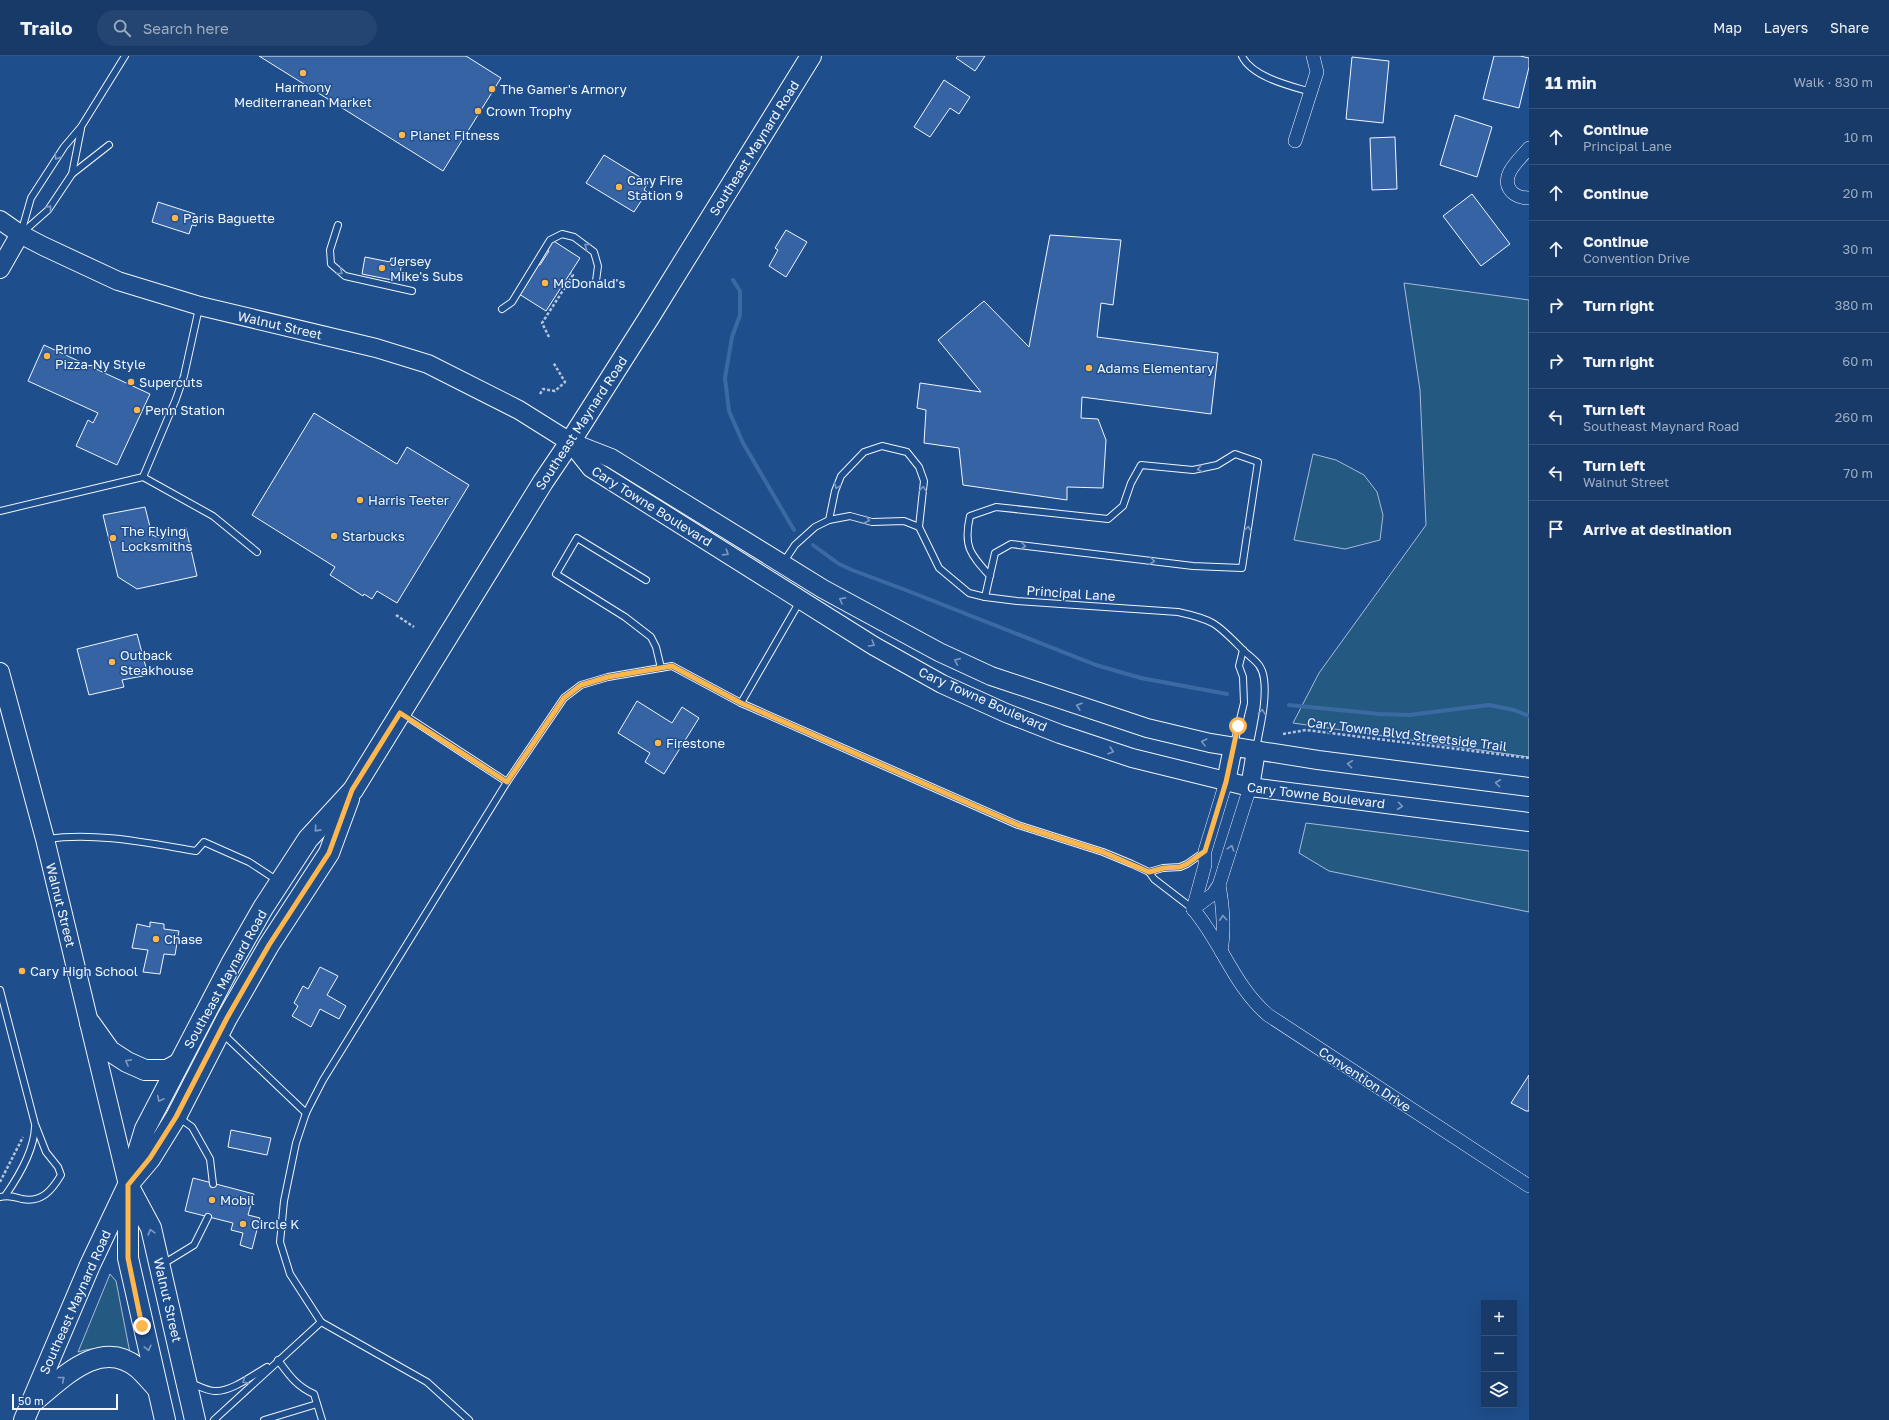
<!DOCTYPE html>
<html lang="en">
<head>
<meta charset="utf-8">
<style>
  :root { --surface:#173a69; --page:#244571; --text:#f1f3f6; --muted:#9eadc0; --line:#36547d }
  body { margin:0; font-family:"Golos Text",sans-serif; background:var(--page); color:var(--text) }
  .controls { position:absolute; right:12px; bottom:12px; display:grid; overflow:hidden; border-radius:0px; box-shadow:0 4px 16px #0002 }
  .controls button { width:36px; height:36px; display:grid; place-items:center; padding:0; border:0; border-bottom:1px solid var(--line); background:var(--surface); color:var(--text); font:20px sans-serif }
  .scale { position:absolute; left:12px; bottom:10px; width:106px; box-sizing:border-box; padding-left:4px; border:2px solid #f2f6ff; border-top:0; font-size:11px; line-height:14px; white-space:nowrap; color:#f2f6ff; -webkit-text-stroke:3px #1f4e8c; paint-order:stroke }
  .stop { position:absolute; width:12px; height:12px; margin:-9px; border:3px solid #ffb74d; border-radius:50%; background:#fff }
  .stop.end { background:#ffb74d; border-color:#fff; box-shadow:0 1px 4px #0008 }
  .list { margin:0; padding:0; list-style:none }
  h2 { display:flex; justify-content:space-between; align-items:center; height:52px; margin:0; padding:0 16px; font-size:17px }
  h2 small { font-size:13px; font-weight:400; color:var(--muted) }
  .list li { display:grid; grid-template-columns:26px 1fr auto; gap:12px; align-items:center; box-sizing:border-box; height:56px; padding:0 16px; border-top:1px solid var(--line) }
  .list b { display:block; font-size:15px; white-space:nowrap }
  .list p { margin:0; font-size:13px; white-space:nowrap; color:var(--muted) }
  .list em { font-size:13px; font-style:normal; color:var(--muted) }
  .icon { flex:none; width:22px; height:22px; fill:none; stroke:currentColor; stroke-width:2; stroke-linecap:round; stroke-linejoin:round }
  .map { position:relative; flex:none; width:1529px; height:1364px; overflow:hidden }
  header { display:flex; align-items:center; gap:24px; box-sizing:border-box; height:56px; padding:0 20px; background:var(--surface); border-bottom:1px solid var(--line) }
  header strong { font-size:19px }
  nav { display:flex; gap:22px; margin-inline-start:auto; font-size:14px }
  .search { width:280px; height:36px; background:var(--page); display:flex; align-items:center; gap:10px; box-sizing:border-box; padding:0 14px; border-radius:22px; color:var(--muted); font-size:15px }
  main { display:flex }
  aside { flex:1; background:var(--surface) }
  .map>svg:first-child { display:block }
  .green { fill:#245a82; stroke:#a8bbd7 }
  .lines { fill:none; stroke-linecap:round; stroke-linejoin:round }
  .stream { stroke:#3b69a3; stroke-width:4 }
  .building { fill:#3563a3; stroke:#f2f6ff }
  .lane-casing { stroke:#f2f6ff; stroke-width:8 }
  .street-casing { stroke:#f2f6ff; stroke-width:14 }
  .secondary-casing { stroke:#f2f6ff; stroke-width:20 }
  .primary-casing { stroke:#f2f6ff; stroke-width:22 }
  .path { stroke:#b3c4dc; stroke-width:2.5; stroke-dasharray:3 2; stroke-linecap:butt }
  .lane { stroke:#1f4e8c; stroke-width:6 }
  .street { stroke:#1f4e8c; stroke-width:13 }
  .secondary { stroke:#1f4e8c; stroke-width:18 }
  .primary { stroke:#1f4e8c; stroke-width:20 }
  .oneway { stroke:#7e9ac0 }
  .route { stroke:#ffb74d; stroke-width:5 }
  .poi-dot { fill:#ffb74d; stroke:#1f4e8c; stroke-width:1.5 }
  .labels { text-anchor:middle; stroke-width:3; stroke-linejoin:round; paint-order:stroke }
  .poi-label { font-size:13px; fill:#f2f6ff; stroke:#1f4e8c; text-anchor:start }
  .street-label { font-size:13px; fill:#f2f6ff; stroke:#1f4e8c }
</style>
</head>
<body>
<header>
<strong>Trailo</strong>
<div class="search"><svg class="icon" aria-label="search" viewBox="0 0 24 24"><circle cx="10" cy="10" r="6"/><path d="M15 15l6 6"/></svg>Search here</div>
<nav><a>Map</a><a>Layers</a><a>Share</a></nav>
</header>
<main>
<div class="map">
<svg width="1529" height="1364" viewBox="0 0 1529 1364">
  <rect width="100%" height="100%" fill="#1f4e8c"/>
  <!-- green -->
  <g class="green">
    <path d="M1404,227l125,17v457l-236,-34 26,-50 107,-148 -6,-135z"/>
    <path d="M1313,398l23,6 28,15 13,17 6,23 -3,25 -35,9 -51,-9z"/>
    <path d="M1306,767l223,28v61l-200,-41 -30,-18z"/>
    <path d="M110,1218l6,7 14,72c-19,-5 -33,-7 -52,-1z"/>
  </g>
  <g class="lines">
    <!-- stream -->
    <g class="stream">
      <path d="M733,224l7,11v24l-8,22 -7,41 4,33 14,32 51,87"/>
      <path d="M813,489l26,19 13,6 51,19 193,76 45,13 86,16"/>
      <path d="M1289,649l90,9 30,1 80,-10 25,5 15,6"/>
    </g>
  </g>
  <!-- building -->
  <g class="building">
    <path d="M259,0h207l35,22 -58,93z"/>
    <path d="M958,0h27l-10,15 -19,-13z"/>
    <path d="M1494,0h26l9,2v9l-10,41 -36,-9z"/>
    <path d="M1352,1l37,4 -6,62 -37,-4z"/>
    <path d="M944,24l26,17 -11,17 -9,-6 -20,29 -16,-10z"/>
    <path d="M1455,59l37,12 -15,50 -37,-12z"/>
    <path d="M1395,81l2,52 -25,1 -2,-52z"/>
    <path d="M604,99l44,27 -4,8 3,2 -13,20 -48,-29z"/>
    <path d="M1472,138l38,50 -29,22 -38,-50z"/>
    <path d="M158,146l37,12 -1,3 4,2 -2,7 -4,-1 -3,9 -37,-12z"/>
    <path d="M786,174l21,12 -21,35 -17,-11 9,-16 -3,-2z"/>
    <path d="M1050,179l71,5 -8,65 -12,-2 -4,34 121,16 -7,61 -129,-17 -1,21 17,1 8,21 -3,48 -36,-1v13l-104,-15 -4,-37 -35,-5 2,-33 -9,-2 3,-25 61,9 -43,-52 46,-39 45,46z"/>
    <path d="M552,184l28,18 -34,53 -27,-17 19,-30 2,1 9,-14 -3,-1z"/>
    <path d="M365,201l25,5 1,-4 6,1 -1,3 6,1 -3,14 -6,-1 -1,4 -30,-6z"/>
    <path d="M44,289l106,49 -33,71 -41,-19 12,-26 5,3 5,-10 -70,-32z"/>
    <path d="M314,357l83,51 10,-17 62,38 -72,118 -20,-12 -5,8 -8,-5 -1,2 -33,-21 5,-8 -83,-52z"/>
    <path d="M145,451l7,28 5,2 29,-9 11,48 -60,13 -19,-12 -15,-62z"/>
    <path d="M137,578l11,41 -26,5 2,7 -35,8 -12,-46z"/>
    <path d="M637,645l35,22 10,-16 17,11 -35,56 -19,-12 5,-9 -32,-20z"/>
    <path d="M150,866l14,2v5l15,2 -4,24 -11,-1 -4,20 -17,-2 5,-22 -16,-2 5,-24 13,3z"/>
    <path d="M320,911l18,9 -11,19 19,11 -7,13 -19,-10 -9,18 -19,-11 6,-10 -4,-3 9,-17 5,3z"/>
    <path d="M1529,1019v36h-3l-15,-8z"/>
    <path d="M231,1074l40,8 -4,17 -39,-8z"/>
    <path d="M193,1122l61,16 -6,21 12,3 -8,31 -12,-4 3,-12 -12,-3 2,-7 -48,-12z"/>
  </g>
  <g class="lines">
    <!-- lane casing -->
    <g class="lane-casing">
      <g id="lane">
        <path d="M1242,0c10,21 48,30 69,36"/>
        <path d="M72,118l37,-29"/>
        <path d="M338,169l-8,25 1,14 14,12 67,15"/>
        <path d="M21,177l10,-35 33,-51 17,-20 44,-71"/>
        <path d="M22,177l26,-23 24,-36 9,-45"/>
        <path d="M502,253l10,-7 38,-62 12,-6 12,3 20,15 4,14 -2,15"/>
        <path d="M143,421l70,39 44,36"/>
        <path d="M0,455l143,-34 33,-78 8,-23 15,-68"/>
        <path d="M829,464l6,-29 6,-15 23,-24 18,-6 25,6 12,15 5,14 -5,46"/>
        <path d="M919,471l20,41 30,25 16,4 32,4 161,11c37,8 39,12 65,38 10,10 19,13 21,29 3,22 -4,48 -8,70"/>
        <path d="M783,507l12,-18 20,-18 14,-7 21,-4 22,6 32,-1 15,6"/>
        <path d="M646,524l-69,-42 -21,36 69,43 26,20 5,10 5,21"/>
        <path d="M985,541l10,-44 16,-9 182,22 49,2 16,-106 -23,-8 -18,11 -24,5 -52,-5 -10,18 -8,23 -15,13 -112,-12 -26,9c-7,30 0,38 20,60"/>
        <path d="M741,647l59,-102"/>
        <path d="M403,658l104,68"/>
        <path d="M1234,688l10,-41 -1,-26 -4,-11 4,-16"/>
        <path d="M47,783c49,-7 100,4 149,12l8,-9 45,20 29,19"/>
        <path d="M1149,816l14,-4 17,-1 7,-3 17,-12"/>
        <path d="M0,934l35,134 11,28 12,15 3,8c-9,15 -19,28 -39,24 -7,-2 -14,-4 -22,-2"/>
        <path d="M222,977l84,80"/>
        <path d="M178,1061l14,10 18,32 3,25"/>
        <path d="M5,1140c14,-20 29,-45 30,-69"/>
        <path d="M163,1208l31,-19 14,-28"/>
        <path d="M278,1304c11,15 18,26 36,34l8,26"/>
        <path d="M191,1327c8,3 16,8 24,8 16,1 38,-16 52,-24"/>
        <path d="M214,1364l107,-98"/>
        <path d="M264,1364l53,-16"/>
        <path d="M469,1364l-42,-38 -106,-60 -31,-48 -10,-32 4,-41 12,-58 10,-30 17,-33 184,-298 57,-84 17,-13 27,-8 64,-11 69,37 277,122 85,27 29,12 17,8 5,7 39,30"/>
      </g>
    </g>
    <!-- street casing -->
    <g class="street-casing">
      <g id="street">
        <path d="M1295,85l22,-69 -4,-16"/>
        <path d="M1529,92c-10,12 -30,28 -18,43 4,5 12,7 18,7"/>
        <path d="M1219,829c4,22 6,44 2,66"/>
        <path d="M1193,853c29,34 41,77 75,106l261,171"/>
        <path d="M1193,853l20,-15 6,-9 31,-98"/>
        <path d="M1193,853l12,-44v-14l21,-69"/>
      </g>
    </g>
    <!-- secondary casing -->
    <g class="secondary-casing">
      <g id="secondary">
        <path d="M0,164l20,14 23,12 75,35 82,25 176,42 52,16 91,46 51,32 41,16 212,131 116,63 52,24 156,52 63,15 108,17 211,27"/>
        <path d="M0,213l20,-35"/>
        <path d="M571,387l20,25 283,178 68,38 64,29 54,21 72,24 118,29 279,35"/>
        <path d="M0,616l45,167 83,346"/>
        <path d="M1226,726l7,-35"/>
        <path d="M1250,731l6,-36"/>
      </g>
    </g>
    <!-- primary casing -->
    <g class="primary-casing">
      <g id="primary">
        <path d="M90,967l20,28 17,11 18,8h22l11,-6"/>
        <path d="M133,1123l17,-20 26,-42 51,-99 42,-73 60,-92 20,-54"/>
        <path d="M128,1129l23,43 44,192"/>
        <path d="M128,1135v67l37,162"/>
        <path d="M33,1346c28,-22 67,-66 105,-34 7,6 13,14 19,20"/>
        <path d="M24,1364l66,-155 38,-80 17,-56 86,-165 32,-56 45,-69 45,-49 190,-308 27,-40 80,-126 161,-260"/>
      </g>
    </g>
    <!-- path -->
    <g class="path">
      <path d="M549,281l-7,-14 31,-48 -3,-2"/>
      <path d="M540,338l3,-5 12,2 10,-9 -12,-20"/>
      <path d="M396,559l18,12"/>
      <path d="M1283,678l23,-4 223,28"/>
      <path d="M0,1126l23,-45"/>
    </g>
    <!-- lane -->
    <use href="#lane" class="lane"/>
    <!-- street -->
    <use href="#street" class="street"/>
    <!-- secondary -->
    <use href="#secondary" class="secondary"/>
    <!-- primary -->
    <use href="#primary" class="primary"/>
  </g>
  <!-- one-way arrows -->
  <defs><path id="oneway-chevron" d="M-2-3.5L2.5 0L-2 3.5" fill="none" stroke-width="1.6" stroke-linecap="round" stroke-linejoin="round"/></defs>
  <g class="oneway">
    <use href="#oneway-chevron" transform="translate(57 101) rotate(123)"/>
    <use href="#oneway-chevron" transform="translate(49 152) rotate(-52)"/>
    <use href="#oneway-chevron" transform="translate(587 190) rotate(-144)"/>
    <use href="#oneway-chevron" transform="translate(340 216) rotate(38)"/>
    <use href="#oneway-chevron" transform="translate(1200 413) rotate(168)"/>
    <use href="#oneway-chevron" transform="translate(837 430) rotate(111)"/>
    <use href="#oneway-chevron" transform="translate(923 433) rotate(-84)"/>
    <use href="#oneway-chevron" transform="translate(867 464) rotate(14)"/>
    <use href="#oneway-chevron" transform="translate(1248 473) rotate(-82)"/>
    <use href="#oneway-chevron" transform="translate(1023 490) rotate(7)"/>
    <use href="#oneway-chevron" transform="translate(726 497) rotate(32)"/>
    <use href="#oneway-chevron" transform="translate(1152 505) rotate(7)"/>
    <use href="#oneway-chevron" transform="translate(842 544) rotate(-151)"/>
    <use href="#oneway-chevron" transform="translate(872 588) rotate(31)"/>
    <use href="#oneway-chevron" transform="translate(957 605) rotate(-156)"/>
    <use href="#oneway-chevron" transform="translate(1079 650) rotate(-162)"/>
    <use href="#oneway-chevron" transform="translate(1262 656) rotate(-84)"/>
    <use href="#oneway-chevron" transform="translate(1204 686) rotate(-166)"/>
    <use href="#oneway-chevron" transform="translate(1111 695) rotate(19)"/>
    <use href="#oneway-chevron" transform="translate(1350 708) rotate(-173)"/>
    <use href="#oneway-chevron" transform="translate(1498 727) rotate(-173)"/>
    <use href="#oneway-chevron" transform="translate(1400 750) rotate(7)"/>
    <use href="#oneway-chevron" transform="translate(317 773) rotate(132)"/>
    <use href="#oneway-chevron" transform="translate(1231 792) rotate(-72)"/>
    <use href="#oneway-chevron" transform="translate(1223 862) rotate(-94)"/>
    <use href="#oneway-chevron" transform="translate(128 1006) rotate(-152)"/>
    <use href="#oneway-chevron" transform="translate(160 1043) rotate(117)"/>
    <use href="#oneway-chevron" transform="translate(151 1176) rotate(-106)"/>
    <use href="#oneway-chevron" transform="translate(148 1292) rotate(76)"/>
    <use href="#oneway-chevron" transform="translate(62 1323) rotate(-39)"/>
    <use href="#oneway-chevron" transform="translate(245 1325) rotate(148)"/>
  </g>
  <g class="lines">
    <!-- route -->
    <path class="route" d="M142,1270l-14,-68v-73l22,-27 26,-41 51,-99 42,-73 60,-92 23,-63 48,-77 107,69 57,-84 17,-13 27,-8 64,-11 69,37 277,122 85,27 46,20 15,-4 16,-1 7,-3 18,-13 21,-69 12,-56"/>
  </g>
  <!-- markers -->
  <g class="poi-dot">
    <circle cx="303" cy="17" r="4"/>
    <circle cx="492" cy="33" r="4"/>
    <circle cx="478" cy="55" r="4"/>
    <circle cx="402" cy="79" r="4"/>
    <circle cx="619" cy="131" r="4"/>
    <circle cx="175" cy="162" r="4"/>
    <circle cx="382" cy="212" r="4"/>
    <circle cx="545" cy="227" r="4"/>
    <circle cx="47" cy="300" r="4"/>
    <circle cx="1089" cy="312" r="4"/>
    <circle cx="131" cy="326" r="4"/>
    <circle cx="137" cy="354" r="4"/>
    <circle cx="360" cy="444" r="4"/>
    <circle cx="334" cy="480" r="4"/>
    <circle cx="113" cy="482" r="4"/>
    <circle cx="112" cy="606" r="4"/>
    <circle cx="658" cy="687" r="4"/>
    <circle cx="156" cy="883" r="4"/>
    <circle cx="22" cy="915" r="4"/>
    <circle cx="212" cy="1144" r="4"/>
    <circle cx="243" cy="1168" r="4"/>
  </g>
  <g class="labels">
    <!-- poi labels -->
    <g class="poi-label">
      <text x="303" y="36" text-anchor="middle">Harmony<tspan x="303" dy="15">Mediterranean Market</tspan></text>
      <text x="500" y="38">The Gamer's Armory</text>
      <text x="486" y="60">Crown Trophy</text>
      <text x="410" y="84">Planet Fitness</text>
      <text x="627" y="129">Cary Fire<tspan x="627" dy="15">Station 9</tspan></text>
      <text x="183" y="167">Paris Baguette</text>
      <text x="390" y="210">Jersey<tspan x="390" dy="15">Mike's Subs</tspan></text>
      <text x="553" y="232">McDonald's</text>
      <text x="55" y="298">Primo<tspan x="55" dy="15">Pizza-Ny Style</tspan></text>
      <text x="1097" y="317">Adams Elementary</text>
      <text x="139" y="331">Supercuts</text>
      <text x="145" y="359">Penn Station</text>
      <text x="368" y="449">Harris Teeter</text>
      <text x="121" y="480">The Flying<tspan x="121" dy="15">Locksmiths</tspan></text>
      <text x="342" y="485">Starbucks</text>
      <text x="120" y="604">Outback<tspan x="120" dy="15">Steakhouse</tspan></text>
      <text x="666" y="692">Firestone</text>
      <text x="164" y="888">Chase</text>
      <text x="30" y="920">Cary High School</text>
      <text x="220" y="1149">Mobil</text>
      <text x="251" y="1173">Circle K</text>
    </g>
    <!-- street labels -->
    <g class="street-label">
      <text transform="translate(754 92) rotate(-58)" y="5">Southeast Maynard Road</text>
      <text transform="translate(280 269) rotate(13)" y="5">Walnut Street</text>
      <text transform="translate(581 367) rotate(-57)" y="5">Southeast Maynard Road</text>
      <text transform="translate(652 450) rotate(32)" y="5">Cary Towne Boulevard</text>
      <text transform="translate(1071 537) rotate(4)" y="5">Principal Lane</text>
      <text transform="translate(983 643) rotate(24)" y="5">Cary Towne Boulevard</text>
      <text transform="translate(1407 678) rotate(7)" y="5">Cary Towne Blvd Streetside Trail</text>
      <text transform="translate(1316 739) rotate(7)" y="5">Cary Towne Boulevard</text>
      <text transform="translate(61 849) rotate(76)" y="5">Walnut Street</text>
      <text transform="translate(225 923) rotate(-61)" y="5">Southeast Maynard Road</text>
      <text transform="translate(1365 1023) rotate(33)" y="5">Convention Drive</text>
      <text transform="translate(168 1244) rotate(77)" y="5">Walnut Street</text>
      <text transform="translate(75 1246) rotate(-66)" y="5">Southeast Maynard Road</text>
    </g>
  </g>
</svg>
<div class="controls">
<button>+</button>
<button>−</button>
<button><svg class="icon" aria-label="layers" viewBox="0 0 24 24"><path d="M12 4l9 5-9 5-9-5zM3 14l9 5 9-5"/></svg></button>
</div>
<div class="scale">50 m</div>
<div class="stop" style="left:1238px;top:670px"></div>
<div class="stop end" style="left:142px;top:1270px"></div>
</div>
<aside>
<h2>11 min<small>Walk · 830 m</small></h2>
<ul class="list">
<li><svg class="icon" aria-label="ahead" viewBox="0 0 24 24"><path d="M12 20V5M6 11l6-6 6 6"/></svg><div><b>Continue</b><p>Principal Lane</p></div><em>10 m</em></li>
<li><svg class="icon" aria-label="ahead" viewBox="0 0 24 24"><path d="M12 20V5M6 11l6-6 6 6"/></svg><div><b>Continue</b></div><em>20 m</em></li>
<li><svg class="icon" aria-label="ahead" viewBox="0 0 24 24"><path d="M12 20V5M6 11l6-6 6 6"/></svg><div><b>Continue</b><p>Convention Drive</p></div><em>30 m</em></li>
<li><svg class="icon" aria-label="right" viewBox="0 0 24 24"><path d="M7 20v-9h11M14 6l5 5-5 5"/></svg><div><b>Turn right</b></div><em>380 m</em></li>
<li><svg class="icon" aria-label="right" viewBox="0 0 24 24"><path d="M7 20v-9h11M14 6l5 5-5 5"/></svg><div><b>Turn right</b></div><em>60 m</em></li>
<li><svg class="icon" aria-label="left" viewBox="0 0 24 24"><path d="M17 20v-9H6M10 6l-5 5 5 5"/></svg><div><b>Turn left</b><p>Southeast Maynard Road</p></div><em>260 m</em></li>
<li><svg class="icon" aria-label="left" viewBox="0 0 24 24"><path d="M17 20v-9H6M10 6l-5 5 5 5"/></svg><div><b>Turn left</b><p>Walnut Street</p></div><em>70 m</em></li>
<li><svg class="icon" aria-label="arrive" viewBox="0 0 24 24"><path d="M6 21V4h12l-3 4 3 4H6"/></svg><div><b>Arrive at destination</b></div></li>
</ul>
</aside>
</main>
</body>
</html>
